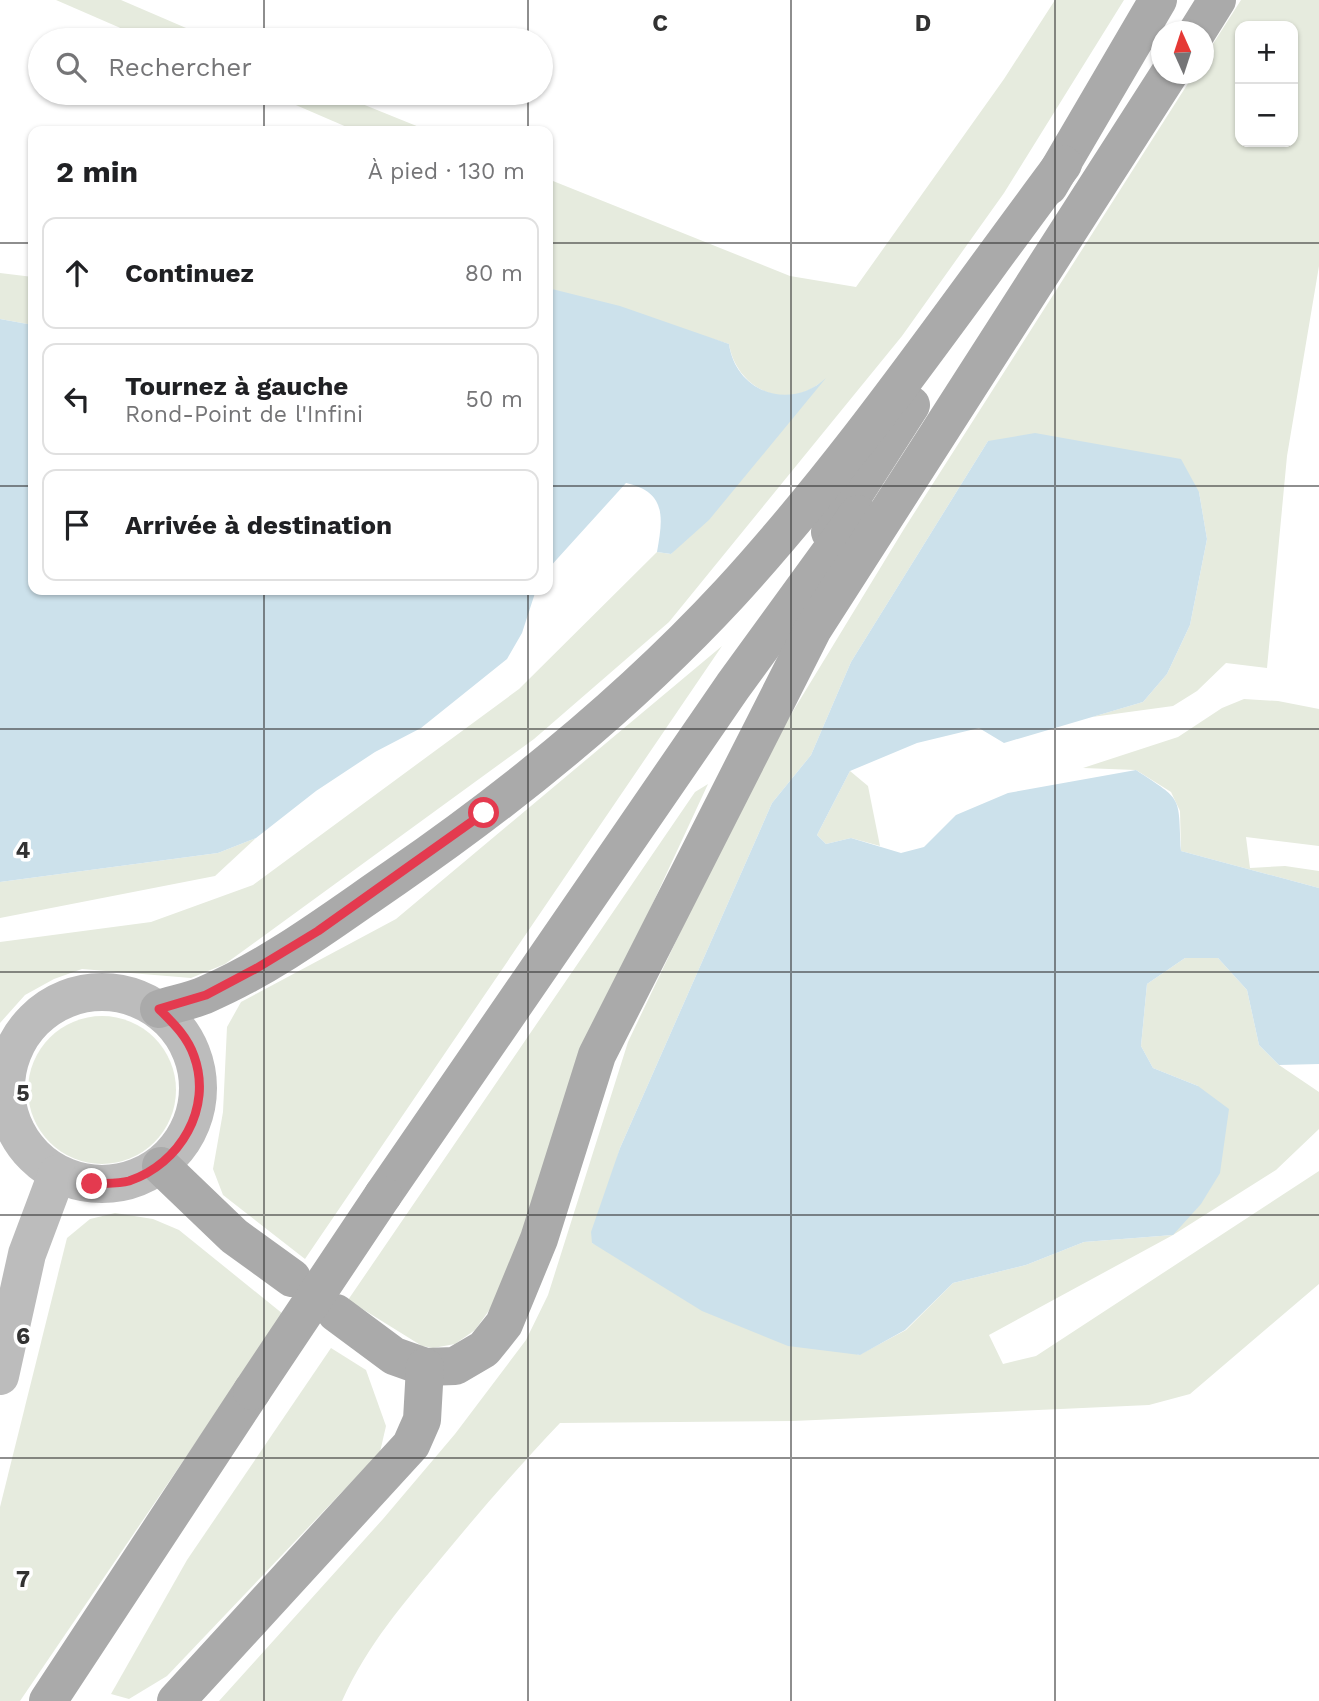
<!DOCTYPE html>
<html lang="fr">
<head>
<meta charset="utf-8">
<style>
  :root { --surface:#fff; --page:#f2f2f2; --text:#202124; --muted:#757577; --line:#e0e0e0 }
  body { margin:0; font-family:"Work Sans",sans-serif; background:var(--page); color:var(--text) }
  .controls { position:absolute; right:21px; top:21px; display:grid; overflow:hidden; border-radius:14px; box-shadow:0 2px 5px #0004 }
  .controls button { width:63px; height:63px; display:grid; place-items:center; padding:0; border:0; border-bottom:2px solid var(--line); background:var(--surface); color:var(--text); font:35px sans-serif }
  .compass { position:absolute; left:1151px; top:21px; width:63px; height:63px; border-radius:50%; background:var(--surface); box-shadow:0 2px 5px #0004; rotate:357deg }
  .stop { position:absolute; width:21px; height:21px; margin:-16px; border:5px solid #e43a4f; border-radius:50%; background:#fff }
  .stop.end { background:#e43a4f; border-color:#fff; box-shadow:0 2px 7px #0008 }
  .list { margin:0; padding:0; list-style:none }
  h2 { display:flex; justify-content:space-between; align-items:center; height:91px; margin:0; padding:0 28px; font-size:30px }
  h2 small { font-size:23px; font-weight:400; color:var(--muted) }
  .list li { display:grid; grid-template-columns:46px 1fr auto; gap:21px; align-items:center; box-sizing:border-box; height:112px; margin:0 14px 14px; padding:0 14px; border:2px solid var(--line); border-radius:14px }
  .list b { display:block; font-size:26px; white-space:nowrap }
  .list p { margin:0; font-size:23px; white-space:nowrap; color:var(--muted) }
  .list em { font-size:23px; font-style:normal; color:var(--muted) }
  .icon { flex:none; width:38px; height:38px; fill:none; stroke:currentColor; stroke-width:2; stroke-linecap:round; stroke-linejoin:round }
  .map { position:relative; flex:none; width:1319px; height:1701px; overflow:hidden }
  .search { position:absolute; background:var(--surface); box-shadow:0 2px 5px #0004; left:28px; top:28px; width:525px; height:77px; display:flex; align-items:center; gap:18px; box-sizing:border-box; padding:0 24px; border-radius:38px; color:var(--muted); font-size:26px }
  .panel { position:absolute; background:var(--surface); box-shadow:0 2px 5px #0004; left:28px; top:126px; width:525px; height:469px; border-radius:14px }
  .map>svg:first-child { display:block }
  .green { fill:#e6ebde; fill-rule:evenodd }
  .water { fill:#cce1eb }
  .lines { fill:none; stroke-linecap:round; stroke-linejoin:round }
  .secondary { stroke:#bcbcbc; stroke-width:38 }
  .primary { stroke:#aaa; stroke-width:38 }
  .primary-bridge { stroke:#aaa; stroke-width:38 }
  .route { stroke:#e43a4f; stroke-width:9 }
  .grid { fill:none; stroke:#323232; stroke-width:2; stroke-opacity:0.55 }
  .grid-label { font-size:23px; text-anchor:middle; font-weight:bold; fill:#323232; stroke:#fff; stroke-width:7; stroke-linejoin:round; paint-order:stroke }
</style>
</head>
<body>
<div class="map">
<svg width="1319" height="1701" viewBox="0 0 1319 1701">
  <rect width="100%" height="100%" fill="#fff"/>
  <!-- green -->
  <g class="green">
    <path d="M56,0h65l93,40h-66z"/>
    <path d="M1055,0h69l-120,193 -102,143 -233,286 -135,117 -309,225 -34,14 -109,-9 -28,10 -29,16 -25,28v-81l151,-20 102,-37 266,-196 138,-137 14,2 149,-171c-37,29 -84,4 -91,-39l-181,-56v-109l242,97 66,11 148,-208z"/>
    <path d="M1241,0h78v266l-32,190 -20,212 -41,-5 -29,28 -24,15 -81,11 51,-15 24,-28 23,-49 17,-86 -8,-47 -211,-51 -137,221 -40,93 -39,48 -152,345 -28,95 267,112 47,-25 47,-47 73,-18 58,-23 89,-7 25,-149 -45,-18 -12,-22 6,-62 38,-26h33l29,32 12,55 20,20 40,27v37l-43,41 -103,65 -184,100 14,29 33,-8 283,-185v113l-129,110 -41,11 -356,16 -233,2c-41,43 -79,87 -117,133 -40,48 -75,88 -101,145h-123l164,-182 72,-85 71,-94 22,-45 80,-253 131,-275 145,-238 290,-455h10v-16zM1240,26h53v116h-53z"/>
    <path d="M268,93h67l94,38h-73z"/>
    <path d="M0,273l33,4v48l-33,-6z"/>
    <path d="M722,646l-417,613 -82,-64 -10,-26 10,-57 4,-85 14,-25 155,-83z"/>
    <path d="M1244,699l34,2 41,8v137l-73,-9 4,31 35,-2 34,5v17l-138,-37 -1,-40 -9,-19 -35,-22 -53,-2 95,-31 44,-29z"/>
    <path d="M850,771l18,15 12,60 -29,-8 -25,6 -9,-9z"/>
    <path d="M708,784l-120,259 -75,220 -18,39 -20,28 -20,14 -22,4 -11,-2 -74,-46 347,-508z"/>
    <path d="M256,838l-41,38 -215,42v-36l218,-29z"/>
    <circle cx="102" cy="1090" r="74"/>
    <path d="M115,1213l38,6 26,11 104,84 -263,387h-20v-194l67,-269 23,-19z"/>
    <path d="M331,1348l35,22 20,56 -6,26 -213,224 -38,23 -18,-5 76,-134z"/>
  </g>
  <!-- water -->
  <g class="water">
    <path d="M548,288l72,18 109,38c7,49 62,67 97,34l-117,142 -38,34 -14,-2c6,-34 10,-60 -31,-69l-78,86z"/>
    <path d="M0,319l33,6v265h503l-14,43 -15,26 -86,69 -46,24 -59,39 -60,47 -38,15 -218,29z"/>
    <path d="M1035,433l146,26 18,33 8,47 -17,86 -23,49 -24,28 -139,41 -25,-15 -62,15 -67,28 -33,64 9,9 25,-6 50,15 23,-6 32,-32 52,-22 128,-23c48,32 42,24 45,81l138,37v176l-40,1 -20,-20 -12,-55 -29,-32h-33l-38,26 -6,62 12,22 45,18 31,23 -9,64 -19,31 -28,31 -89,7 -58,23 -73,18 -48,47 -45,25 -72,-9 -86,-35 -110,-68 -1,-11 29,-84 152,-345 39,-48 40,-93 137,-221z"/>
  </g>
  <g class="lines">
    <!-- secondary -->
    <g class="secondary">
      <circle cx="102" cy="1088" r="96"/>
      <path d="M0,1376l27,-122 30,-80"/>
    </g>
    <!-- primary -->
    <g class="primary">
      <path d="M1197,32l20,-32"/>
      <path d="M1049,186l109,-186"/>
      <path d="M830,532l81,-127"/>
      <path d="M159,1009c15,-5 33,-8 48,-15 67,-29 127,-75 187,-116 122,-84 235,-176 336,-285 122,-133 225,-285 333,-429"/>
      <path d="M161,1166l73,70 58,42"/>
      <path d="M383,1195l350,-509 125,-172"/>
      <path d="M336,1313l58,43 31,11 30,-1 29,-17 20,-25 35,-85 58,-184 216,-426 356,-555"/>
      <path d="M48,1701l204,-310"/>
      <path d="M176,1701l235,-256 11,-25 3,-53"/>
    </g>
    <!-- primary-bridge -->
    <path class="primary-bridge" d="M252,1391l131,-196"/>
  </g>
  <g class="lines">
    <!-- route -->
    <path class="route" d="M92,1184c12,-1 26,0 37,-3 51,-17 84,-73 65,-125 -7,-20 -21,-33 -35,-47l47,-14 51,-27 61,-37 166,-118"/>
  </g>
  <!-- grid -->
  <path class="grid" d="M264,0v40M528,0v40M791,0v1701M1055,0v1701M264,93v38M528,93v38M0,243h33M548,243h771M0,486h33M548,486h771M264,590v1111M528,590v1111M0,729h1319M0,972h1319M0,1215h1319M0,1458h1319"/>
  <g class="grid-label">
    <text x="660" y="31">C</text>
    <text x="923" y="31">D</text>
    <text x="23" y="858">4</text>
    <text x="23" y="1101">5</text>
    <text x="23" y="1344">6</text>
    <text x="23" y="1587">7</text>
  </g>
</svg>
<div class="controls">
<button>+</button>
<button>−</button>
</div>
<svg class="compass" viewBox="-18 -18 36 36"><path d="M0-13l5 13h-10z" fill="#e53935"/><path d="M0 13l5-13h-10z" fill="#757577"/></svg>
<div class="stop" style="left:484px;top:813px"></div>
<div class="stop end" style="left:92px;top:1184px"></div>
<div class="search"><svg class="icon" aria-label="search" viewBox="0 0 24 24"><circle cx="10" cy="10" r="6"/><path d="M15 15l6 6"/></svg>Rechercher</div>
<section class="panel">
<h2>2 min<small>À pied · 130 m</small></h2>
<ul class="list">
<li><svg class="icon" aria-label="ahead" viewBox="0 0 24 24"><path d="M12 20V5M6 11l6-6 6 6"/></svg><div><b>Continuez</b></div><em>80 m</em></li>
<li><svg class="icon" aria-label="left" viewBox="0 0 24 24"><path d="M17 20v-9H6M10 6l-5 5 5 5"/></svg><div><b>Tournez à gauche</b><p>Rond-Point de l'Infini</p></div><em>50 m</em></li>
<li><svg class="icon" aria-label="arrive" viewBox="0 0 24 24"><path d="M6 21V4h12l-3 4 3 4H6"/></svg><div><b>Arrivée à destination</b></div></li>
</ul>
</section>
</div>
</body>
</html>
